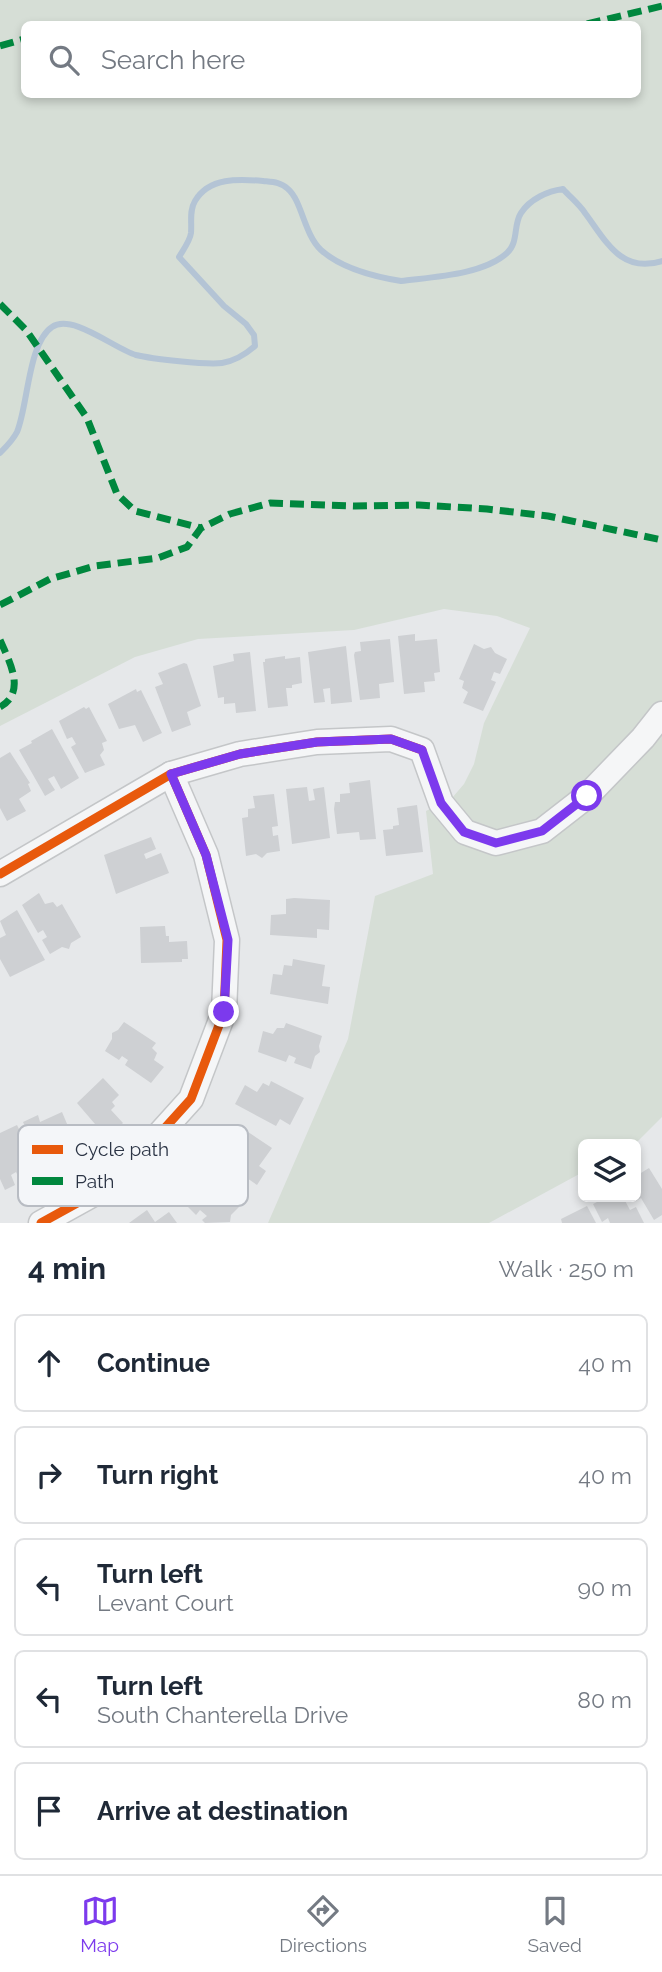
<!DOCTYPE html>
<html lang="en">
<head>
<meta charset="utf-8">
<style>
  :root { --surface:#fff; --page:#f2f2f3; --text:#1f2937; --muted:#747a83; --line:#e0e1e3; --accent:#7c3aed }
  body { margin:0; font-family:Raleway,sans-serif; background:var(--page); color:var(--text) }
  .controls { position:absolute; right:21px; bottom:21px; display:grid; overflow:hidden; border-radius:10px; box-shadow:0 4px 10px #0003 }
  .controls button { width:63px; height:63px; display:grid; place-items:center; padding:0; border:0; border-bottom:2px solid var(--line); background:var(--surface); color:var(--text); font:35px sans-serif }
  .stop { position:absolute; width:21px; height:21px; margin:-16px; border:5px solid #7c3aed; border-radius:50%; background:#fff }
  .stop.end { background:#7c3aed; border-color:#fff; box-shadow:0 2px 7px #0008 }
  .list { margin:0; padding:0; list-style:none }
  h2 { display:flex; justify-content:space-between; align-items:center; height:91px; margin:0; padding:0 28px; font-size:30px }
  h2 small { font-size:23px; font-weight:400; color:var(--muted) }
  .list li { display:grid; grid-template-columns:46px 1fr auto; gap:21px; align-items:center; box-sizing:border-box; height:98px; margin:0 14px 14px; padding:0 14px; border:2px solid var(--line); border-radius:10px }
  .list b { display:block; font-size:26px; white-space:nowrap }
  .list p { margin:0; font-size:23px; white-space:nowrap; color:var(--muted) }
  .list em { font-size:23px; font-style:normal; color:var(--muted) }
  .icon { flex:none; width:38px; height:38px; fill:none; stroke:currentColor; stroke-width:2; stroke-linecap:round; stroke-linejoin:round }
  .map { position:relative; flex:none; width:662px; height:1223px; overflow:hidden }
  .search { position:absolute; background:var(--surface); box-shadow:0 4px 10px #0003; left:21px; right:21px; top:21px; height:77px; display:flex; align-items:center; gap:18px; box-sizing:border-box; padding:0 24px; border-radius:10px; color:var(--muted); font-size:26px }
  .sheet { height:651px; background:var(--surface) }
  nav { display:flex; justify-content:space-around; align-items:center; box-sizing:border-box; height:98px; border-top:2px solid var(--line); background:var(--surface); font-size:19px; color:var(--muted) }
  nav a { display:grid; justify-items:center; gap:4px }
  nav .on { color:var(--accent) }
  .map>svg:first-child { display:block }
  .green { fill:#d6ded6; fill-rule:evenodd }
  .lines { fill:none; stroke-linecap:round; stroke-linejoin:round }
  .stream { stroke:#b4c4d5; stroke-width:6 }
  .building { fill:#ced0d3 }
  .minor-casing { stroke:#c4c6c8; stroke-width:27 }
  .minor { stroke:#f5f6f7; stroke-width:24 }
  .quiet { stroke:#00873e; stroke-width:7; stroke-dasharray:14 7; stroke-linecap:butt }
  .cycleway-casing { stroke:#f4f6f9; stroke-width:13 }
  .cycleway { stroke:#e8590c; stroke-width:9 }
  .route { stroke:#7c3aed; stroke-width:9 }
  .key { fill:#f4f6f9; stroke:#b8bcc3; stroke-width:2 }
  .key-label { font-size:19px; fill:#2b3445 }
</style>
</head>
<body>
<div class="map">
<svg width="662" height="1223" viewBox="0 0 662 1223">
  <rect width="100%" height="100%" fill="#e6e8ea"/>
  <!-- green -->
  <path class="green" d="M0,0h662v1117l-27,27h-52v28l-94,51h-221l80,-184 27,-143 58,-22 -7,-63 26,-13 12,-14 10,-20 10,-41 46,-95 -33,-12 -53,-7 -90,21 -156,9 -63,18 -135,69zM24,24h614v70h-614z"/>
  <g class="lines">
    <!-- stream -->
    <path class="stream" d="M0,453c6,-6 13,-13 17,-21 11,-26 11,-89 35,-105 20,-14 63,22 84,28 16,4 71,10 86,8 13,-2 24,-9 33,-17l-1,-11 -8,-11 -22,-18 -45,-49c4,-7 11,-16 12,-24 1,-11 -2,-22 4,-32 14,-24 44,-22 68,-20 9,1 18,1 25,8 14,12 16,45 33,61 20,18 55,27 80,31 31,-4 82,-6 106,-28 12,-11 6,-28 14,-40 9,-14 27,-22 42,-24 7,8 16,15 22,24 21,28 36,61 77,48"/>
  </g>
  <!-- building -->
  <g class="building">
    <path d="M415,634v7l22,-2 3,33 -6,1 1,8 -11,1 1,10 -21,2 -6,-58z"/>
    <path d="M390,639l4,43 -15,2 1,14 -20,2 -6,-45 1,-3 6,-1 -1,-9z"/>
    <path d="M474,644l10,5 7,-2 4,6 12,6 -7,15 -6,-2 -3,8 5,2 -13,29 -20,-8 5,-11 -6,-4 2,-7 -5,-2z"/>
    <path d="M346,646l6,56 -21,2 -1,-16 -7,1 2,13 -11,1 -6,-51z"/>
    <path d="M250,652l6,59 -20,2 -1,-10 -11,1v-7l-6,1 -5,-32 21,-5 -1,-7z"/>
    <path d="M285,656v3l15,-2 2,26 -10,2v3h-6l2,18 -20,2 -5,-46h2v-3z"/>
    <path d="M184,663l3,1 14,42 -14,6 4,13 -19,7 -17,-45 8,-3 -5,-11z"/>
    <path d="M136,689l1,3 4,-2 21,43 -19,9 -8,-17 -16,4 -11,-25z"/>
    <path d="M84,707l2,2 3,-2 18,34 -5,2 2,7 -4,5 5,10 -20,8 -14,-26 5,-3 -4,-7 -5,2 -8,-18z"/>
    <path d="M52,729l27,49 -18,11 -7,-13 -6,3 7,11 -10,6 -26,-46 13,-7 -1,-2z"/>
    <path d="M10,752l20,31 -2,1 3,7 -12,8 7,12 -19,10 -7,-13v-50z"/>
    <path d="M370,780l6,59 -16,1 -1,-8 -22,2 -3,-25 1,-7h5v-8l10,-1 -1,-10z"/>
    <path d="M307,787l2,14 6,-1 -2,-11 11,-2 6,51 -38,6 -6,-55z"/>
    <path d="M274,794l4,32 -6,1 1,9 5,-1 2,16 -13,2 -5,5 -6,-4 -10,2 -4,-38 6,-1v-8l7,-1 -2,-12z"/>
    <path d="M417,805l6,47 -37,4 -3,-26 10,-1v-3l6,-1 -2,-17z"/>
    <path d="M151,837l5,12 -12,5 2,5 15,-6 8,20 -53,21 -12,-39z"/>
    <path d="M39,893l6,11 8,-2 4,5 5,-3 19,33 -10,6 -2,6 -7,-2 -12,7 -8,-14 5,-3 -4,-7 -5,3 -16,-28z"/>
    <path d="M294,898l36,2 -1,30 -12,-1v9l-47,-3 1,-20 15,-1v-15z"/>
    <path d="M17,910l28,50 -35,17 -10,-18v-21l6,-3 -6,-14z"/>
    <path d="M165,926l1,10h3v6l18,-1 1,18h-6v3l-41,1 -1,-36z"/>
    <path d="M293,959l32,6 -3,21 8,1 -2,17 -58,-10 3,-20 9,1 2,-10 8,1z"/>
    <path d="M124,1022l32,21 -4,5 5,5 -3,7 10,7 -13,16 -26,-18 3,-5 -6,-4 -3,4 -14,-9 7,-12v-6l6,-3z"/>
    <path d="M286,1023l36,13 -3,10 1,6 -5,4 -4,13 -17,-6 2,-5 -7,-3 -3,7 -28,-10 5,-21 10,3 4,-6h7z"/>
    <path d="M103,1078l16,17 -7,7 3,4 -4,4 12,13 -16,15 -30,-35z"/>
    <path d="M271,1081l33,17 -14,27 -10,-6 -4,7 -41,-22 10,-19 12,7 6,-9 6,3z"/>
    <path d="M62,1112l13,31 -5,3 3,7 -9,4 4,9 -20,9 -25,-53 15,-7 2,7z"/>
    <path d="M17,1125l25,51 -19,10 -7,-14 -5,3 4,10 -10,5 -5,-11v-46z"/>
    <path d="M245,1130l27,18 -13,18 7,5 -9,14 -48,-33 12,-18 9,6 6,-9 5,5z"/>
    <path d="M649,1168l13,21v26l-8,5 -13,-22 -5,3 -3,-4h3v-21z"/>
    <path d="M187,1176l9,9 6,-5 6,4 4,-4 27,27 -8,8 -1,7 -25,1 -3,-3 5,-4 -7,-6 -4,5 -23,-23z"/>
    <path d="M607,1197h16l7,13 6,-3 8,16h-34l-2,-5 -6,4 -9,-18z"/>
    <path d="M587,1206l9,17h-34l-1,-4z"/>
    <path d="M147,1210l8,12 14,-10 8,11h-48z"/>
  </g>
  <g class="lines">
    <!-- minor casing -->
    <g class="minor-casing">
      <g id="minor">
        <path d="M0,874l171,-100 69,-20 77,-12 74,-3 31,11 19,53 24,29 31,11 46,-12 45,-35 56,-58 19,-24"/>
        <path d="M41,1223l76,-42 74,-82 33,-87 3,-72 -21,-85 -35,-81"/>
      </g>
    </g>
    <!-- minor -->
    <use href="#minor" class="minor"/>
    <!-- quiet -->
    <g class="quiet">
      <path d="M587,24l75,-18"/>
      <path d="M0,46l24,-7"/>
      <path d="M0,304l26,26 61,88 30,76 18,17 66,17"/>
      <path d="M0,605l50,-26 45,-13 63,-8 29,-11 14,-19 29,-14 40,-11 85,3 64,-1 68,4 61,7 114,24"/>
      <path d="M0,640c9,21 27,52 0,67"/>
    </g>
    <!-- cycleway casing -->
    <g class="cycleway-casing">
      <g id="cycleway">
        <path d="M0,874l171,-100 69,-20 77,-12 74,-3 31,11"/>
        <path d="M41,1223l76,-42 74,-82 33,-87 3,-72 -21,-85 -35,-81"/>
      </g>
    </g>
    <!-- cycleway -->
    <use href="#cycleway" class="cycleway"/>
  </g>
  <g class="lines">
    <!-- route -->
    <path class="route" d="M224,1012l4,-72 -22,-85 -35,-81 69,-20 77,-12 74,-3 31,11 19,53 23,29 32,11 46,-12 45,-35"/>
  </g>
  <!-- legend -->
  <rect x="18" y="1125" width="230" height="81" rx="10" class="key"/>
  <rect x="32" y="1145" width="31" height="9" fill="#e8590c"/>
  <rect x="32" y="1177" width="31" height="8" fill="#00873e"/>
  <g class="key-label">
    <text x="75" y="1156">Cycle path</text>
    <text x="75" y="1188">Path</text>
  </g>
</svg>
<div class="controls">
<button><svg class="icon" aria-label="layers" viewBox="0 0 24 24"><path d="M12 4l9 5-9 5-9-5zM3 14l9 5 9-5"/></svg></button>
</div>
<div class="stop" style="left:587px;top:796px"></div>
<div class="stop end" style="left:224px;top:1012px"></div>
<div class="search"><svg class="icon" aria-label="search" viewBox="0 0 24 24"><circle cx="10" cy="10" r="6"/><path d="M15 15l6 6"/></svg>Search here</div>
</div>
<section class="sheet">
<h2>4 min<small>Walk · 250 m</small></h2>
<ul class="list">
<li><svg class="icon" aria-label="ahead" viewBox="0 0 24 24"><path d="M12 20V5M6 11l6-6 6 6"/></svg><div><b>Continue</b></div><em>40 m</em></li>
<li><svg class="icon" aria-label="right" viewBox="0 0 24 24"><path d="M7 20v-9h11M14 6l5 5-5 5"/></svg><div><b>Turn right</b></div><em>40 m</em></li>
<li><svg class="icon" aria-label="left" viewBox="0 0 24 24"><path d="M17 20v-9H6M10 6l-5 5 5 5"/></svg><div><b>Turn left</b><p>Levant Court</p></div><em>90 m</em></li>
<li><svg class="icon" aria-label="left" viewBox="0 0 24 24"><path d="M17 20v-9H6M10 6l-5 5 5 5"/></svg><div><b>Turn left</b><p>South Chanterella Drive</p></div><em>80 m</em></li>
<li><svg class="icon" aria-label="arrive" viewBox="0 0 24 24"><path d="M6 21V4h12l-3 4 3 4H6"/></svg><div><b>Arrive at destination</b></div></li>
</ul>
</section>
<nav>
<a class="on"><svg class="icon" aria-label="map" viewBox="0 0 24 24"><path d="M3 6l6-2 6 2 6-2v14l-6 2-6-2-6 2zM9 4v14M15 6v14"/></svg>Map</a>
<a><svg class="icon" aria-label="directions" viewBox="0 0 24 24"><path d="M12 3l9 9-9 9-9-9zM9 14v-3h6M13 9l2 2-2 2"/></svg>Directions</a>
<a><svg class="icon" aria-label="saved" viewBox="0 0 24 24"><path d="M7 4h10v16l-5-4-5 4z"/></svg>Saved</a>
</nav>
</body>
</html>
